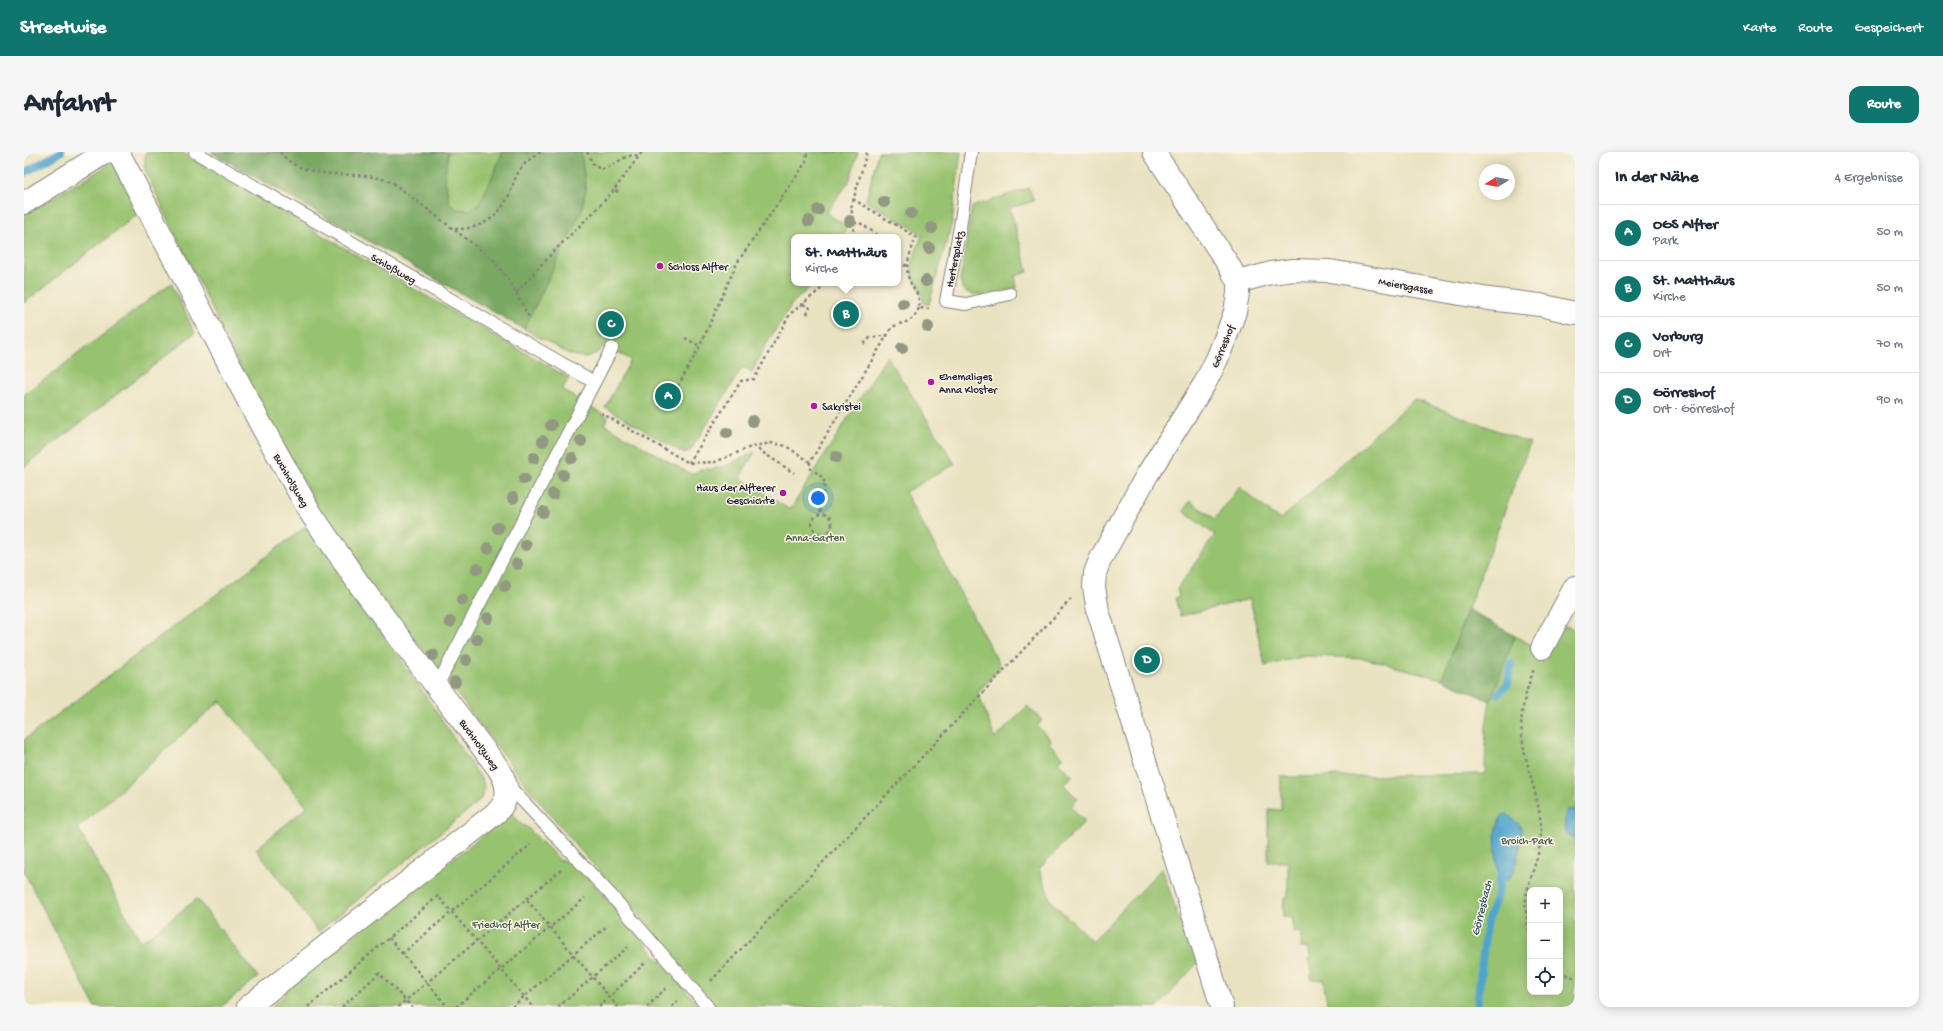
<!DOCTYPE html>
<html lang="de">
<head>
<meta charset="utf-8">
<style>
  :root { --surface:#fff; --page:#f6f6f7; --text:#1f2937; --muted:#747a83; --line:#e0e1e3; --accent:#0f766e }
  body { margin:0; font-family:"Gochi Hand",sans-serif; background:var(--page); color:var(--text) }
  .controls { position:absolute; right:12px; bottom:12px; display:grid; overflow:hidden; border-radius:8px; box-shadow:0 2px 10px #0003 }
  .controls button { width:36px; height:36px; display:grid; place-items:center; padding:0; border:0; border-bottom:1px solid var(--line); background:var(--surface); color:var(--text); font:20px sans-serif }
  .compass { position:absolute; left:1455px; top:12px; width:36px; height:36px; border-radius:50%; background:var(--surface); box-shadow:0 2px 10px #0003; rotate:260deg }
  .you { position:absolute; left:794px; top:346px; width:14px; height:14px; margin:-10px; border:3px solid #fff; border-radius:50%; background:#1a73e8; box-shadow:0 0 0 6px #1a73e833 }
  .badge { display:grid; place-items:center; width:26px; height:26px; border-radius:50%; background:var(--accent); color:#fff; font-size:13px; font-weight:700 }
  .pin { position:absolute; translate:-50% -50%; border:2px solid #fff; box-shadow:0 1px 4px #0006 }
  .popup { position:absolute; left:767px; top:82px; width:110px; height:52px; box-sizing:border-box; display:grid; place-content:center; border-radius:8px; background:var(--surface); filter:drop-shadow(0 1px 3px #0005); font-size:13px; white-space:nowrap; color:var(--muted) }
  .popup b { font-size:15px; color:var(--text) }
  .popup::after { content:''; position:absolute; left:50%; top:100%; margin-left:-8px; border:8px solid transparent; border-top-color:var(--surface) }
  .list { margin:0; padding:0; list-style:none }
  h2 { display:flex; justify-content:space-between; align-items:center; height:52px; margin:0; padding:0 16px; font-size:17px }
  h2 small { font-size:13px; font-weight:400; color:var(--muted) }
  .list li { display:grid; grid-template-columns:26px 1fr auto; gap:12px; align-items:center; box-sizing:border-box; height:56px; padding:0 16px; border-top:1px solid var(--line) }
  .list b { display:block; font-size:15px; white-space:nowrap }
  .list p { margin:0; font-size:13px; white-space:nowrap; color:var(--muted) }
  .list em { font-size:13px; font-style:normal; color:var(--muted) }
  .icon { flex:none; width:22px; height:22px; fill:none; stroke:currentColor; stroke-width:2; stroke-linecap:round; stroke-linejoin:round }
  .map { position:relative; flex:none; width:1551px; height:855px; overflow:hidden; border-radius:12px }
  header { display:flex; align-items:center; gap:24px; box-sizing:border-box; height:56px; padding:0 20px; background:var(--accent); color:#fff }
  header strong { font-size:19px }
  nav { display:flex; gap:22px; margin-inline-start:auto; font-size:14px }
  .intro { display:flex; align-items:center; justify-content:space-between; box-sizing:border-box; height:96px; padding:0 24px }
  h1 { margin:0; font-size:28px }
  .button { padding:10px 18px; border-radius:12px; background:var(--accent); color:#fff; font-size:14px; font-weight:700 }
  main { display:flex; gap:24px; padding:0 24px }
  aside { flex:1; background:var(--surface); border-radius:12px; box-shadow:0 2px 10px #0003 }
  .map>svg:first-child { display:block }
  .green { fill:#97c270; stroke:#5c7256; fill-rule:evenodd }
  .forest { fill:#79a862; stroke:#4e654e }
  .water { fill:#50a4cc; stroke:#396384 }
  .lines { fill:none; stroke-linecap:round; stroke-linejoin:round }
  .stream { stroke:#50a4cc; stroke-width:8 }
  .service-casing { stroke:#86827e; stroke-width:14 }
  .minor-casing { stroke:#86827e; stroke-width:24 }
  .path { stroke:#86827e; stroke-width:2.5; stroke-dasharray:3 3; stroke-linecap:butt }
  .service { stroke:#fff; stroke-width:12 }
  .minor { stroke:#fff; stroke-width:22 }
  .tree { fill:#929882 }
  .poi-dot { fill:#b5179e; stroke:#fcf5e5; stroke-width:1.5 }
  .labels { text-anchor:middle; stroke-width:3; stroke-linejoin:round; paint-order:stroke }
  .street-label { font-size:11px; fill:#22223b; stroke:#fcf5e5 }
  .poi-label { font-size:11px; fill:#22223b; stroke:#fcf5e5; text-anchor:start }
  .park-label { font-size:11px; fill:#4b5a4e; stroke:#fcf5e5 }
  .water-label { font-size:12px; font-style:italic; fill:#345675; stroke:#fcf5e5 }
</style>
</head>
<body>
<header>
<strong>Streetwise</strong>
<nav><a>Karte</a><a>Route</a><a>Gespeichert</a></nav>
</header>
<div class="intro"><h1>Anfahrt</h1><a class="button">Route</a></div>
<main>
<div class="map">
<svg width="1551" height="855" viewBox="0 0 1551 855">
  <rect width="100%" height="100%" fill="#fcf5e5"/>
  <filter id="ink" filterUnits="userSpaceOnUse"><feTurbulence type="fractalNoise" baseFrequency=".025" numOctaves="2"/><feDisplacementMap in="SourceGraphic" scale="8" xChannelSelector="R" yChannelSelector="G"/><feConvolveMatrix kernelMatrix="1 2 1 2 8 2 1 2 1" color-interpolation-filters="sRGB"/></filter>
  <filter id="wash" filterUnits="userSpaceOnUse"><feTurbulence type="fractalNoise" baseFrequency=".012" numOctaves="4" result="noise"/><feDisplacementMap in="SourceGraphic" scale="16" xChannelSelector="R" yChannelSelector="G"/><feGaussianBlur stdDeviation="0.9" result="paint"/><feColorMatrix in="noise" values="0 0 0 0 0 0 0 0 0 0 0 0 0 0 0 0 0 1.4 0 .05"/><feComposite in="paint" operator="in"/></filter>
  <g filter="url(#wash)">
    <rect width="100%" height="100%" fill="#e9e3c2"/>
    <!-- green -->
    <g class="green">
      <path d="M122,0h35l226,133 162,93 -7,12 46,27 -4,7 83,48 7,2 6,-5h11l14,-3 30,-14 -15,25 50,33 97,-154 68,108 -50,28 96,175 -23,25 17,47 32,-33 15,14 -5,6 14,14 -2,3 14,14 -5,5 14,14 -8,9 14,14 -7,8 14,14 -46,48 12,32 41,40 70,-73 18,54 5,-3 14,42 -41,46h-442l-75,-90 -61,-67 -54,-65 -101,-133 -57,-70 -51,-76 -68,-121 -102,-210 -3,-9z"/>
      <path d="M187,0h647l-9,30 -23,31 22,14 -6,10h-48v46h20l-22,21 -28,44 -12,24 -9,-5 -53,84 -7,2 -78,-46 26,-47 -26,-16c-10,14 -22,16 -38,9z"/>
      <path d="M854,0h83l-9,70 -23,83 -6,-2c0,-12 -5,-16 -10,-26 -5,-12 6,-31 9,-43l-56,-33z"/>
      <path d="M89,10l26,51 -115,90v-88z"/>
      <path d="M1005,36l5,13 -24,7 18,64 -13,4 2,12c-16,4 -39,12 -54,2l-3,-9 12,-74z"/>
      <path d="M147,131l24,50 -171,134v-72z"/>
      <path d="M1390,247l116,44 -88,236 -79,-21 -58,-2 -40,10 -15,-67 -70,17 -5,-18 4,-1 -2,-8 38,-54 -32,-24 7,-10 25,18 24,-32 41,33z"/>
      <path d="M284,373l48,72 49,68 77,115c6,13 -1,20 -11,28l-153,124 -62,-83 51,-42 -87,-106 -142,127 63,114 56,-43 61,78 -37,30h-126l-71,-135v-132z"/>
      <path d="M1544,474l7,4v377h-247l-5,-27 -12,-1 -2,-31h-8l1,-15 -9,-1v-14l-10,-1 1,-19h4v-36h-20v-53l13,1v-33l204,-3 1,-48 4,-25 25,-65 31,17 16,-26zM1506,738h30v102h-30z"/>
      <path d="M488,661l10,12 4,1 34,34 19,7 121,140h-429l14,-12 -1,-5z"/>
    </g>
    <!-- forest -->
    <g class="forest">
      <path d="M187,0h237l-3,26 4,24 8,7c6,1 13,2 18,-2 9,-7 22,-43 28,-55h78l5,38 -5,22 -57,117z"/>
      <path d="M1444,457l47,27 -25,65 -48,-22z"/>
    </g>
    <!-- water -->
    <g class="water">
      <path d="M1551,656v31l-10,-6v-16l3,-8 6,1z"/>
      <path d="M1483,662l14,12c1,14 -3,45 -13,54l-10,-3 -3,-42 5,-16 3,-4z"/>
    </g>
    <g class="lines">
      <!-- stream -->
      <g class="stream">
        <path d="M0,21l37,-21"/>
        <path d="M1474,542l10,-10 3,-21"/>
        <path d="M1453,855l9,-81 12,-34 4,-23"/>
      </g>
    </g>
  </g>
  <g filter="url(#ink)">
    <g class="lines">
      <!-- service casing -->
      <g class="service-casing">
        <g id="service">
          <path d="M171,0l399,230"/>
          <path d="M947,0l-11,75 -14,74 20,3 44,-10"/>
          <path d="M413,534l175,-338"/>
          <path d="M482,631l104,111 98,113"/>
        </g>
      </g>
      <!-- minor casing -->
      <g class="minor-casing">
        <g id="minor">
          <path d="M94,0l142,271 50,89 49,72 139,184c10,15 13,30 -1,44l-249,195"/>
          <path d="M1130,0l74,112 10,18v11l-3,19 -10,27 -8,20 -12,24 -58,92 -47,85 -5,13 -1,14 4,24 124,396"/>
          <path d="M0,51l82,-51"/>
          <path d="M1214,130l33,-9 22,-3 37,1 159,28 51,6 35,8"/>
          <path d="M1518,496l33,-61"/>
        </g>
      </g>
      <!-- path -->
      <g class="path">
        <path d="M256,0c27,34 78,14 113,31l101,77 14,19 8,14 37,-41 42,-41 19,-21"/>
        <path d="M563,0l7,14 8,3c12,-2 24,-17 37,-13"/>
        <path d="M594,40l-4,-2 28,-38"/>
        <path d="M829,47l63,38c-4,12 -11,26 -8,39 3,12 13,17 11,32l10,1"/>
        <path d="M830,71h6l19,13"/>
        <path d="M431,77c25,1 45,-12 55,-36 3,-8 5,-16 10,-23 5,-8 13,-13 21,-18"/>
        <path d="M829,85l1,-14 -3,-15 16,-56"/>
        <path d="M874,115l9,-2"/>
        <path d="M492,141l14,26"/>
        <path d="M779,152l7,4 -4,8"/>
        <path d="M661,186l15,8"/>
        <path d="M840,192l6,-6 18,-3"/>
        <path d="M654,234l22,-40 37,-83 63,-92 6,-10 1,-9"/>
        <path d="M577,261l88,50 26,-1 38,-16 20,-3 13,3 24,16 81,-133c10,-10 19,-1 28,-21"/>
        <path d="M729,294l41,27"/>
        <path d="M786,310v6l10,7 5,8 -5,31"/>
        <path d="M665,311l52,-82 13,-2 36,-65 32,-26 3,-5"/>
        <circle cx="798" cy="372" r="10"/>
        <path d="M503,748l91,107"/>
        <path d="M1506,785c-2,-13 -5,-26 -4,-39 3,-22 15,-43 15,-65 0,-33 -15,-64 -19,-96 -3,-23 4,-46 12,-68"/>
        <path d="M365,786l59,69"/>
        <path d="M378,802l129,-110"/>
        <path d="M1536,820l15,6"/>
        <path d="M687,829l360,-382"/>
        <path d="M1512,842v-2"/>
        <path d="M284,855l130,-111 95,111"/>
        <path d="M318,855l37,-34 33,34"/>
        <path d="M374,855l163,-137"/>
        <path d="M432,855l129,-109"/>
        <path d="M488,855l96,-82"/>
        <path d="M534,855l70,-60"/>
        <path d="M575,855l46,-44"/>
        <path d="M623,855l19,-19"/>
        <path d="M648,855l6,-6"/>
      </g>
      <!-- service -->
      <use href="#service" class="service"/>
      <!-- minor -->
      <use href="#minor" class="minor"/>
    </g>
    <!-- trees -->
    <g class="tree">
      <circle cx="860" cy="50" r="6"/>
      <circle cx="794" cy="58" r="6"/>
      <circle cx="887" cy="61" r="6"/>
      <circle cx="785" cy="69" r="6"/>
      <circle cx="826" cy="69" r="6"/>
      <circle cx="908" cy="76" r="6"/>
      <circle cx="905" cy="96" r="6"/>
      <circle cx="902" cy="129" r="6"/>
      <circle cx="879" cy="152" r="6"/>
      <circle cx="904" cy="175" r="6"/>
      <circle cx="878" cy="196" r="6"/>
      <circle cx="729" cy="269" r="6"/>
      <circle cx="527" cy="273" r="6"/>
      <circle cx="703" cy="281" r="6"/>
      <circle cx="519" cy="289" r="6"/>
      <circle cx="557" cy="289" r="6"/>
      <circle cx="812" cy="305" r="6"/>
      <circle cx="510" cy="306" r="6"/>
      <circle cx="548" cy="306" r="6"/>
      <circle cx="539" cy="323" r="6"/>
      <circle cx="500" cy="327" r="6"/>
      <circle cx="529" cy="342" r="6"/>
      <circle cx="489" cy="346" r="6"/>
      <circle cx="519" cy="360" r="6"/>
      <circle cx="474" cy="376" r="6"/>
      <circle cx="502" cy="393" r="6"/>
      <circle cx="464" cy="396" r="6"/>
      <circle cx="493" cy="412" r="6"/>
      <circle cx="453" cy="417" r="6"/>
      <circle cx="481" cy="434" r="6"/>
      <circle cx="438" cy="448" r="6"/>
      <circle cx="464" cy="466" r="6"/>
      <circle cx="426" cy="470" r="6"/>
      <circle cx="453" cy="487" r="6"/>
      <circle cx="409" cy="503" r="6"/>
      <circle cx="442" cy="508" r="6"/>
      <circle cx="431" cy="530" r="6"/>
    </g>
  </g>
  <!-- markers -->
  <g class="poi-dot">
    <circle cx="636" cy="114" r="4"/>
    <circle cx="907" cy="230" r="4"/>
    <circle cx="790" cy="254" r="4"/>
    <circle cx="759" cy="341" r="4"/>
  </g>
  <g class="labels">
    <!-- street labels -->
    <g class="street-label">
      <text transform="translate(930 107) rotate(-79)" y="4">Hertersplatz</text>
      <text transform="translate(370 116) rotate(30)" y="4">Schloßweg</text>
      <text transform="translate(1382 133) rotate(10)" y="4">Meiersgasse</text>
      <text transform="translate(1198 194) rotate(-68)" y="4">Görreshof</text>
      <text transform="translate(268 328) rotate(60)" y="4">Buchholzweg</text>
      <text transform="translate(456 592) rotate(54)" y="4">Buchholzweg</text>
    </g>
    <!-- poi labels -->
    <g class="poi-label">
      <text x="644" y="118">Schloss Alfter</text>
      <text x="915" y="228">Ehemaliges<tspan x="915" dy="13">Anna Kloster</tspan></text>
      <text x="798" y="258">Sakristei</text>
      <text x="751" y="339" text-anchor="end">Haus der Alfterer<tspan x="751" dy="13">Geschichte</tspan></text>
    </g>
    <!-- park labels -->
    <g class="park-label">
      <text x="791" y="389">Anna-Garten</text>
      <text x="1503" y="692">Broich-Park</text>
      <text x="482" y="776">Friedhof Alfter</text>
    </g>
    <!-- water labels -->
    <g class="water-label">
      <text transform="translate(1457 756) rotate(-76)" y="4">Görresbach</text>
    </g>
  </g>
</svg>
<div class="controls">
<button>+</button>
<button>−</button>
<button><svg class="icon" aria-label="locate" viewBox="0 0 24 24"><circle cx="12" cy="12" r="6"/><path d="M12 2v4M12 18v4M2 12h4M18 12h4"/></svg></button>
</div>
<svg class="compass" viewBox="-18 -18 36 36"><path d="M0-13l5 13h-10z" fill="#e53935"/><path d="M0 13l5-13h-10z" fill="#747a83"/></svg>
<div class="you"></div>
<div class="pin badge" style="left:644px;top:244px">A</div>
<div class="pin badge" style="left:822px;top:162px">B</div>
<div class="popup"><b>St. Matthäus</b>Kirche</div>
<div class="pin badge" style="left:587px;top:172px">C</div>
<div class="pin badge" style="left:1123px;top:508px">D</div>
</div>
<aside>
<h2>In der Nähe<small>4 Ergebnisse</small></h2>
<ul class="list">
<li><span class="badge">A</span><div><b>OGS Alfter</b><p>Park</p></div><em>50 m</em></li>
<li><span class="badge">B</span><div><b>St. Matthäus</b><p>Kirche</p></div><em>50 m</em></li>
<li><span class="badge">C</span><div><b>Vorburg</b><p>Ort</p></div><em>70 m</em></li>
<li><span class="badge">D</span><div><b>Görreshof</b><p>Ort · Görreshof</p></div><em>90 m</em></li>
</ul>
</aside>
</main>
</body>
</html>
